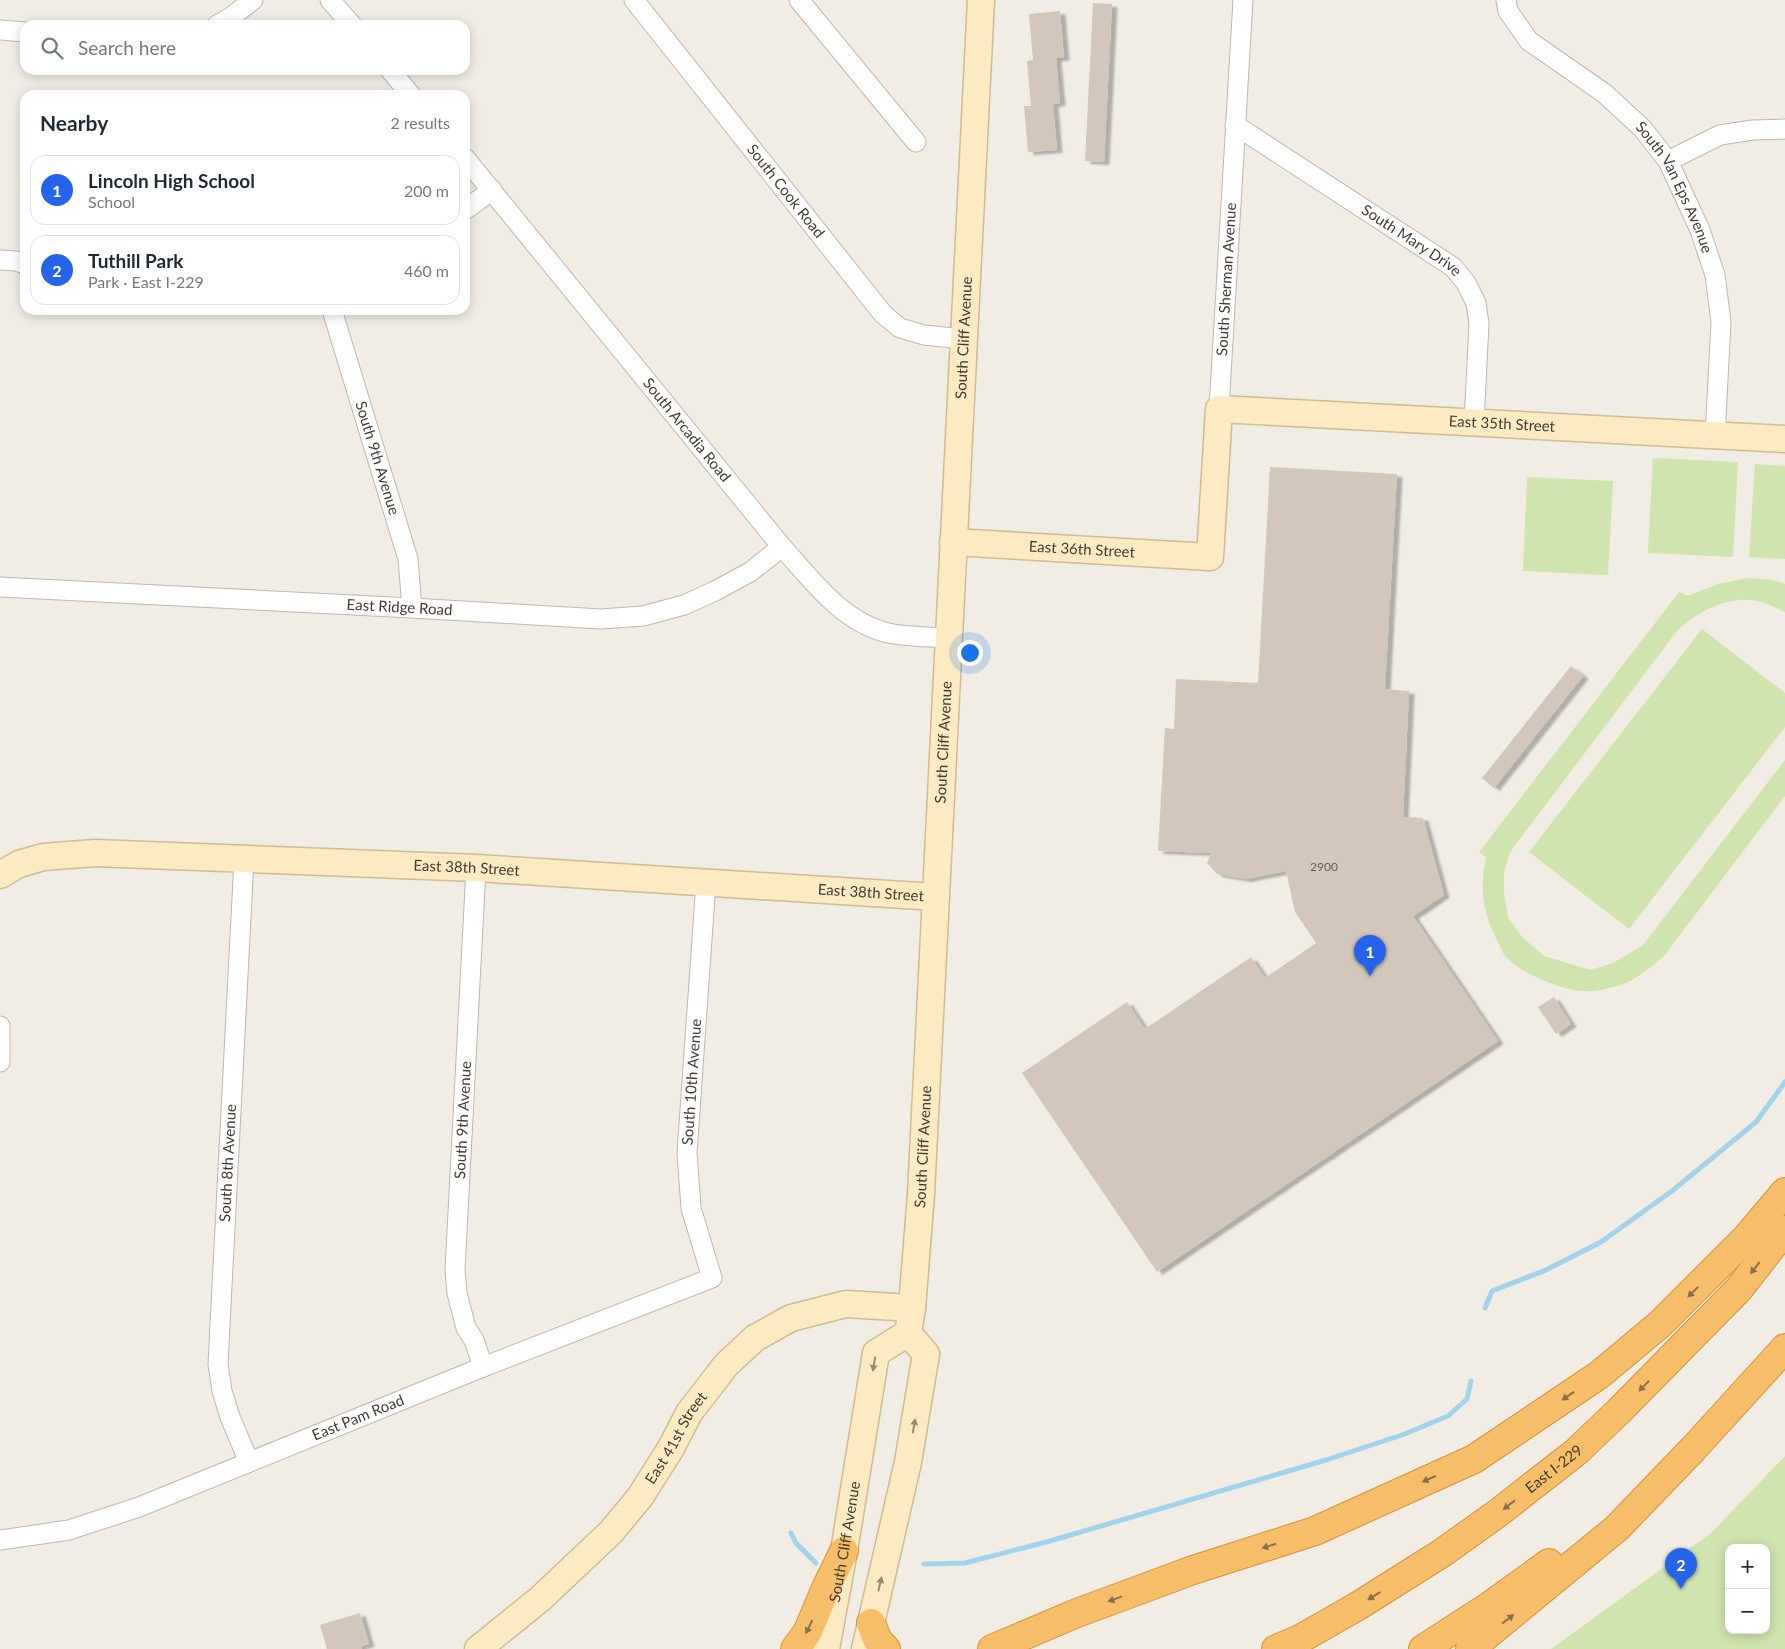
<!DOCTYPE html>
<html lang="en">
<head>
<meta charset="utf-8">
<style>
  :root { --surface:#fff; --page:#f6f6f7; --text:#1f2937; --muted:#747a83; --line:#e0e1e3; --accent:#2563eb }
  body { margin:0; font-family:Lato,sans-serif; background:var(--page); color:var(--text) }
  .controls { position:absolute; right:15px; bottom:15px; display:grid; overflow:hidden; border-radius:10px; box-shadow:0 2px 12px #0003 }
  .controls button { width:45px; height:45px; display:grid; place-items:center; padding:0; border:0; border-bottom:1px solid var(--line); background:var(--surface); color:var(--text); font:25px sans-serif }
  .you { position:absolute; left:969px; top:652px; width:18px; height:18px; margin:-12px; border:4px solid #fff; border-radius:50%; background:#1a73e8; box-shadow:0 0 0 8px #1a73e833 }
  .badge { display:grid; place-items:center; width:32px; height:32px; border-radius:50%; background:var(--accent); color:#fff; font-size:16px; font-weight:700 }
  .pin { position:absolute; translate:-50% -41px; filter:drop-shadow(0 1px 2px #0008) }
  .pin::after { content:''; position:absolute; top:26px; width:18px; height:15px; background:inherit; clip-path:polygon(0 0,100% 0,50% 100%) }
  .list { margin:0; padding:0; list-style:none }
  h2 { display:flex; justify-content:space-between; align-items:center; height:65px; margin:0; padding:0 20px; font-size:21px }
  h2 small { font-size:16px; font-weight:400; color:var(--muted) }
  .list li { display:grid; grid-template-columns:32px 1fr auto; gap:15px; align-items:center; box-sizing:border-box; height:70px; margin:0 10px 10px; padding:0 10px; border:1px solid var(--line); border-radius:15px }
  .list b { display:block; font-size:19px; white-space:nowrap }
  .list p { margin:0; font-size:16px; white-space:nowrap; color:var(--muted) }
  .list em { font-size:16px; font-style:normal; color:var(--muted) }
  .icon { flex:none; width:28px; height:28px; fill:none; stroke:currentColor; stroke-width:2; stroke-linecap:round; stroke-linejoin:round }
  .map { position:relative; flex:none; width:1785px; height:1649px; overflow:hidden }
  .search { position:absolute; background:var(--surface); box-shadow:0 2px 12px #0003; left:20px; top:20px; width:450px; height:55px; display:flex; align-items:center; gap:12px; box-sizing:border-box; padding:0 18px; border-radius:15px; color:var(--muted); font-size:19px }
  .panel { position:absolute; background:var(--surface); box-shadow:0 2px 12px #0003; left:20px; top:90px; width:450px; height:225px; border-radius:15px }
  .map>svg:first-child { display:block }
  .green { fill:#cfe4ae; fill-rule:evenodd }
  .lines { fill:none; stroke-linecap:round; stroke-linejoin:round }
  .stream { stroke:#a2d3ec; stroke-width:5 }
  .building { fill:#d2c7ba; filter:url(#shadow) }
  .street-casing { stroke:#bfb6aa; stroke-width:21 }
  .secondary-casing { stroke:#cfbc95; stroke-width:29 }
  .highway-casing { stroke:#d59139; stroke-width:30 }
  .street { stroke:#fff; stroke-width:19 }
  .secondary { stroke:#fceac3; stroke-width:26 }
  .highway { stroke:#f7be69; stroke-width:28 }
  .oneway { fill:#8a7049 }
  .oneway2 { fill:#968a74 }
  .labels { text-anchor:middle; stroke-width:4; stroke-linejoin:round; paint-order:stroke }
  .number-label { font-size:12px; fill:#665f56 }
  .street-label { font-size:15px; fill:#423c34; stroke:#fff }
</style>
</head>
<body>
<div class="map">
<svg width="1785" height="1649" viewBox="0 0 1785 1649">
  <defs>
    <filter id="shadow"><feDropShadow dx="5.5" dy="3" stdDeviation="1" flood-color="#0004"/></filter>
  </defs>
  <rect width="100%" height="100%" fill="#f1ece4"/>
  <!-- green -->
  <g class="green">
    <path d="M1653,458l85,4 -5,95 -85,-4z"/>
    <path d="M1755,464l30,2v93l-36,-2z"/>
    <path d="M1527,477l86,4 -5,94 -85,-4z"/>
    <path d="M1749,578l25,2 11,4v28c-10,-5 -22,-10 -33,-12 -27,-3 -57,13 -75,31l-167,221 -6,20v22l4,23 14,20 22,19 46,14 23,-7 30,-18 142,-185v36l-121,160c-12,10 -23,20 -38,27 -13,5 -31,9 -45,8 -22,-2 -61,-18 -76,-35 -3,-4 -5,-10 -7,-14 -15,-28 -19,-53 -12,-85l-7,-5 200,-260 9,4 29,-12z"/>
    <path d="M1702,629l83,64v34l-156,202 -100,-77z"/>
    <path d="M1785,1456v193h-234l160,-116zM1729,1548h37v82h-37z"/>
  </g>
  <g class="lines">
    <!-- stream -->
    <g class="stream">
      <path d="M1485,1308l7,-17 54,-21 55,-28 71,-51 84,-69 29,-40"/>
      <path d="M791,1533l5,10 20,20"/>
      <path d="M924,1564l41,-1 85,-22 276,-81 76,-25 46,-19 19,-17 4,-18"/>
    </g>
  </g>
  <!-- building -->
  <g class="building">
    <path d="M1093,3l19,1 -8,158 -19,-1z"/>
    <path d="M1060,11l4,47h-8l4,45 -7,1 4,46 -29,2 -4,-46h7l-4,-45 6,-1 -4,-46z"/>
    <path d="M1270,467l127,7 -12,215 24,2 -6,126 20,1 21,77 -31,21 85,125 -341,231 -135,-199 105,-71 18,27 106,-72 14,21 51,-35 -21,-31 -9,-41 -40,8 -29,-5 -10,-11 4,-10 -53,-2 7,-123 9,1 2,-50 82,4z"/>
    <path d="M1571,666l12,10 -89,112 -12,-10z"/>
    <path d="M1554,997l17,27 -15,10 -18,-27z"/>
    <path d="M360,1613l9,31 -8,2 1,3h-35l-7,-24z"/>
  </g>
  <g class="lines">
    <!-- street casing -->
    <g class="street-casing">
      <g id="street">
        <path d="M330,0l22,25"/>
        <path id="s1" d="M634,0l249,314 17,14 24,7 40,4"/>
        <path d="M799,0l117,142"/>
        <path id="s2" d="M1506,0l2,11 21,30 75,52 38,35 26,33 32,69 15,45 6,47 -6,114"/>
        <path d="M217,25l14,-8 22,-17"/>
        <path d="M0,30l25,2"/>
        <path d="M390,70l21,25"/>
        <path id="s3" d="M1235,125l218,142 13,16 10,20 3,21 -5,99"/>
        <path id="s4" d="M465,158l317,389c30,33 60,75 106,86 20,4 41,4 62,5"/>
        <path d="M1668,161l52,-26 33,-5 32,-1"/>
        <path d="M465,210l27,-20"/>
        <path d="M0,260l16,1 9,3"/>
        <path id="s5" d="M332,310l76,249 4,49"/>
        <path id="s6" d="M1219,409l24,-409"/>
        <path id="s7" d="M0,587l412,21 189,11 42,-3 41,-11 31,-14 35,-19 32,-25"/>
        <path d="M244,859l-26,505 4,27 8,26 19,45"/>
        <path d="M476,868l-21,402 2,23 9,35 8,12 9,27"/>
        <path d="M0,1026v36"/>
        <path id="s8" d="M0,1540l69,-10 70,-23 344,-140 229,-89 -21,-70 -4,-55 19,-271"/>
      </g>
    </g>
    <!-- secondary casing -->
    <g class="secondary-casing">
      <g id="secondary">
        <path id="s9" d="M953,542l257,15 9,-148 566,30"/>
        <path id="s10" d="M0,875l19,-11 24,-7 52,-4 381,15 460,29"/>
        <path id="s11" d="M478,1649l62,-50 71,-67 29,-35 31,-49 18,-35 37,-48 29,-27 36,-20 55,-14 66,4"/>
        <path id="s12" d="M826,1649l18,-98 32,-198 32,-20 4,-25 9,-114 60,-1194"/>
        <path d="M865,1649l43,-187 18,-108 -18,-21"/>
      </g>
    </g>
    <!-- highway casing -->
    <g class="highway-casing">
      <g id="highway">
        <path d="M871,1623l6,16 9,10"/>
        <path d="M795,1649l12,-16 19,-45 18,-37"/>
        <path d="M992,1649l85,-36 116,-43 122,-39 159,-72 125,-84 61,-51 87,-87 38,-45"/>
        <path id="s13" d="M1276,1649l24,-10 58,-33 84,-53 56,-40 78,-61 43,-41 120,-122 46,-59"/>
        <path d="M1423,1649l68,-44 58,-42"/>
        <path d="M1470,1649l147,-121 76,-79 92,-101"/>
      </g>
    </g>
    <!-- street -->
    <use href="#street" class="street"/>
    <!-- secondary -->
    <use href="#secondary" class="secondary"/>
    <!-- highway -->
    <use href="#highway" class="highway"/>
  </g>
  <!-- one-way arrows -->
  <defs><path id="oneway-solid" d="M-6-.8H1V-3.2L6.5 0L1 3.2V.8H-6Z" transform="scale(1.25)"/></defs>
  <g class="oneway">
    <use href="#oneway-solid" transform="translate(1755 1268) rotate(128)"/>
    <use href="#oneway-solid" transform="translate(1693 1292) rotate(135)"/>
    <use href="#oneway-solid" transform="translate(1644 1386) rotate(134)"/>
    <use href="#oneway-solid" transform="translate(1568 1396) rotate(146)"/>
    <use href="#oneway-solid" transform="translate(1429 1479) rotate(156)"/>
    <use href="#oneway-solid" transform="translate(1509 1505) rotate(142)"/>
    <use href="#oneway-solid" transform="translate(1269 1546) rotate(162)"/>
    <use href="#oneway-solid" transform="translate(1374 1596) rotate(148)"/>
    <use href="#oneway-solid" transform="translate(1115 1599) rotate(160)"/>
    <use href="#oneway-solid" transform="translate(1508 1619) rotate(-38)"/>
    <use href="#oneway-solid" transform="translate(809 1627) rotate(116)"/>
  </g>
  <g class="oneway2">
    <use href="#oneway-solid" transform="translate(874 1364) rotate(99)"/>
    <use href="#oneway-solid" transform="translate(914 1426) rotate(-81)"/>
    <use href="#oneway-solid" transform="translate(880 1584) rotate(-77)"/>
  </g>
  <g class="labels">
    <!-- number labels -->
    <g class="number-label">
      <text x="1324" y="871">2900</text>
    </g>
    <!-- street labels -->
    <g class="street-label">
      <text dy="5" stroke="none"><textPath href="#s2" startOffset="259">South Van Eps Avenue</textPath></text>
      <text dy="5" stroke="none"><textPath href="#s1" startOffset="244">South Cook Road</textPath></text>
      <text dy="5" stroke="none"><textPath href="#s3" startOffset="211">South Mary Drive</textPath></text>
      <text dy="5" stroke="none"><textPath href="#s6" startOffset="130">South Sherman Avenue</textPath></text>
      <text dy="5" stroke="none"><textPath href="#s12" startOffset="1335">South Cliff Avenue</textPath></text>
      <text dy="5" stroke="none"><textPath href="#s9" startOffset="689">East 35th Street</textPath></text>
      <text dy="5" stroke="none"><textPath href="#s4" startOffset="351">South Arcadia Road</textPath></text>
      <text dy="5" stroke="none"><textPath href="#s5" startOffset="155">South 9th Avenue</textPath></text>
      <text dy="5" stroke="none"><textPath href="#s9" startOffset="129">East 36th Street</textPath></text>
      <text dy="5" stroke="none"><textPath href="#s7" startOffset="400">East Ridge Road</textPath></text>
      <text dy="5" stroke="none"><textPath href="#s12" startOffset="930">South Cliff Avenue</textPath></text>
      <text dy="5" stroke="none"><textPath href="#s10" startOffset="471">East 38th Street</textPath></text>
      <text dy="5" stroke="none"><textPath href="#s10" startOffset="876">East 38th Street</textPath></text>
      <text dy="5" stroke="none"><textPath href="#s8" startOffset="960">South 10th Avenue</textPath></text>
      <text transform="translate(463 1120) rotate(-87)" y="5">South 9th Avenue</text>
      <text dy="5" stroke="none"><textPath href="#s12" startOffset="525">South Cliff Avenue</textPath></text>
      <text transform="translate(228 1163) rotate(-87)" y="5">South 8th Avenue</text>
      <text dy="5" stroke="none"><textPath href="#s8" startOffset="380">East Pam Road</textPath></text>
      <text dy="5" stroke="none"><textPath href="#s11" startOffset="292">East 41st Street</textPath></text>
      <text dy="5" stroke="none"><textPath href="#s13" startOffset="332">East I-229</textPath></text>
      <text dy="5" stroke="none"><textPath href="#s12" startOffset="109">South Cliff Avenue</textPath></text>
    </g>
  </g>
</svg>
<div class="controls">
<button>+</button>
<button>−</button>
</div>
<div class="you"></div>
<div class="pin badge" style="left:1370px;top:976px">1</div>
<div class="pin badge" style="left:1681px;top:1589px">2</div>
<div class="search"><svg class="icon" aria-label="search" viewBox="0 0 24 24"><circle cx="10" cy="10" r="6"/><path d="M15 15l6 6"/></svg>Search here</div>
<section class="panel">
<h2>Nearby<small>2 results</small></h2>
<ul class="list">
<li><span class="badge">1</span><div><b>Lincoln High School</b><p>School</p></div><em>200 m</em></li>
<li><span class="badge">2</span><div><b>Tuthill Park</b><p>Park · East I-229</p></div><em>460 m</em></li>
</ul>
</section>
</div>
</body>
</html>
